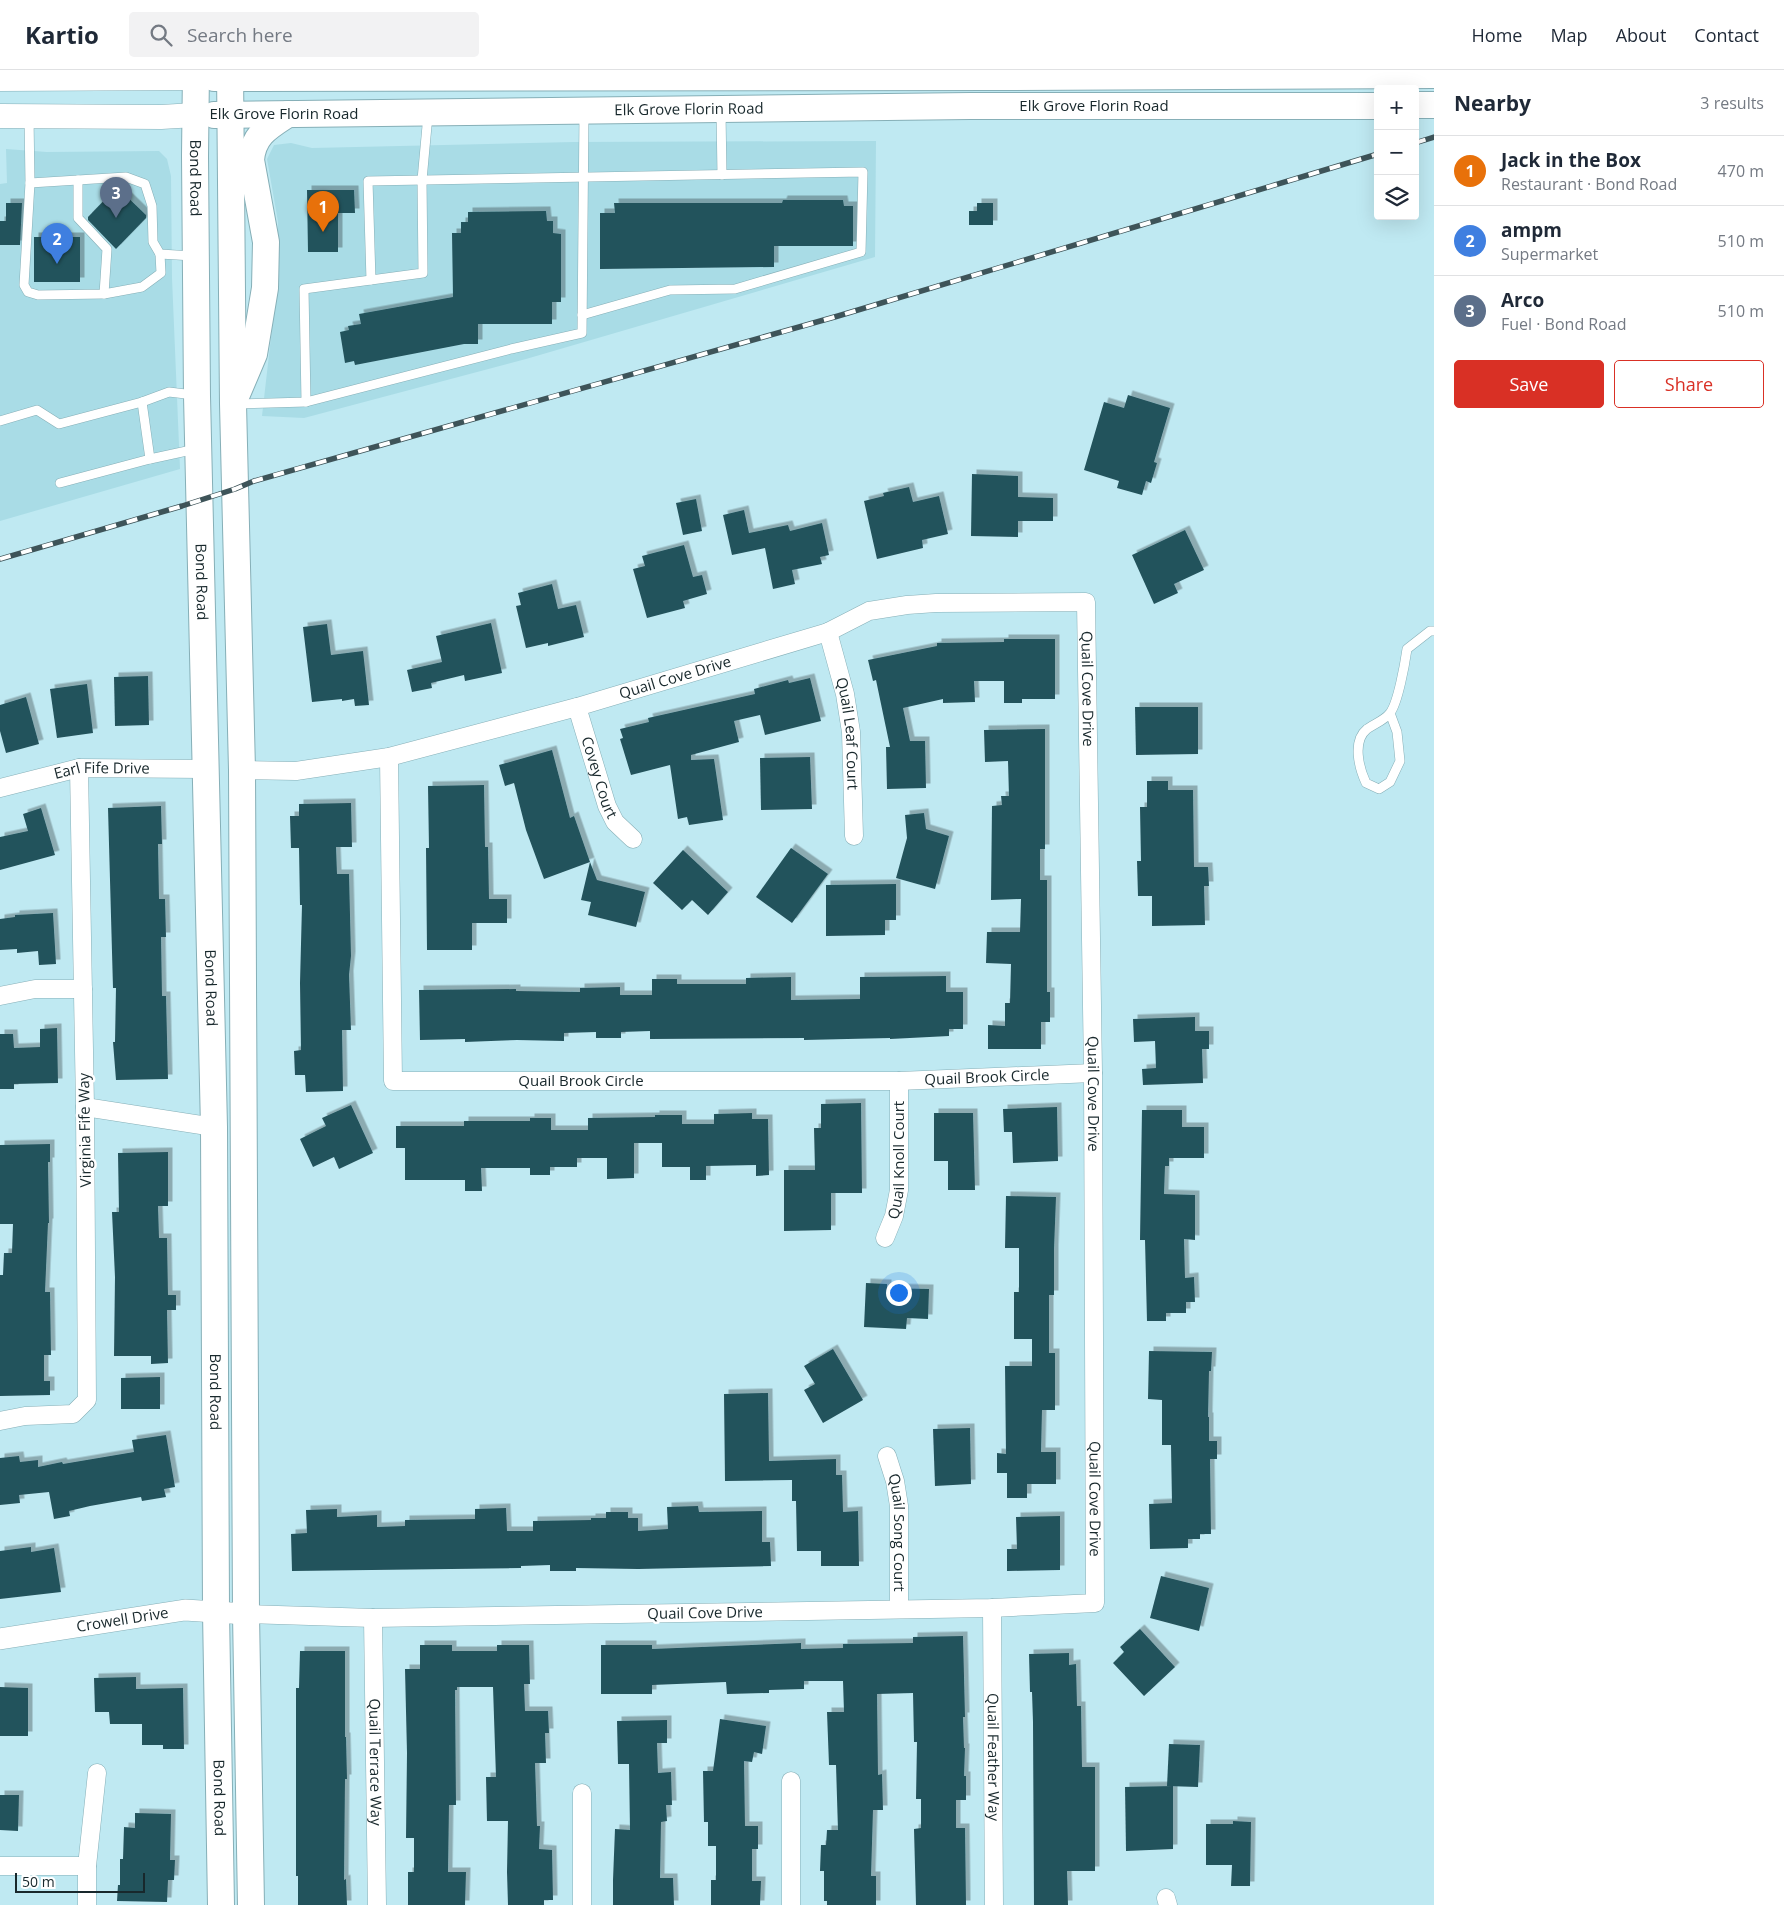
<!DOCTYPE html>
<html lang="en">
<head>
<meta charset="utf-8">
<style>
  :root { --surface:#fff; --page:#f2f2f3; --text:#1f2937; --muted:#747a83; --line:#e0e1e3; --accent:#d93025 }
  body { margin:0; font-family:"Open Sans",sans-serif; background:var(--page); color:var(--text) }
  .controls { position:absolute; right:15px; top:15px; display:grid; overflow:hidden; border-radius:5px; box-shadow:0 5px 20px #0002 }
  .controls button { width:45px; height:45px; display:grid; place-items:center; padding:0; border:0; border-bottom:1px solid var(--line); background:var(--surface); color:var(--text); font:25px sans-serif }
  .scale { position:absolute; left:15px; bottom:12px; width:130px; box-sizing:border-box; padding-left:5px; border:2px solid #18282c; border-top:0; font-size:14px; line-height:18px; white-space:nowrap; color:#18282c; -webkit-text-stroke:4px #fff; paint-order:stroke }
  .you { position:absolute; left:898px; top:1222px; width:18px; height:18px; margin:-12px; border:4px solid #fff; border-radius:50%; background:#1a73e8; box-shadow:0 0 0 8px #1a73e833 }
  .badge { display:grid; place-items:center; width:32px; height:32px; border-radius:50%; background:var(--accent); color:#fff; font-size:16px; font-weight:700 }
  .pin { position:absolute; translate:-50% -41px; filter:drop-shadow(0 1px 2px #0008) }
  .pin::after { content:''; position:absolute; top:26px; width:18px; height:15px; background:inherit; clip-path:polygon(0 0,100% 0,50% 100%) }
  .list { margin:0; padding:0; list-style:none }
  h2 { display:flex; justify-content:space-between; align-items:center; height:65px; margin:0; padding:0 20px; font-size:21px }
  h2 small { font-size:16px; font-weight:400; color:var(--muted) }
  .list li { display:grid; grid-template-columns:32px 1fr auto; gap:15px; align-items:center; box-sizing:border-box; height:70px; padding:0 20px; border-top:1px solid var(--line) }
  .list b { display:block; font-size:19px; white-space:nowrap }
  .list p { margin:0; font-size:16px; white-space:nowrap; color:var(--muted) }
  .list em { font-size:16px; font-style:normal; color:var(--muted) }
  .actions { display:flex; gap:10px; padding:15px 20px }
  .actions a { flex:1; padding:11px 0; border:1px solid var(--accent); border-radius:5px; text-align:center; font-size:18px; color:var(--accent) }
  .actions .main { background:var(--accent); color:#fff }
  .icon { flex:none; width:28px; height:28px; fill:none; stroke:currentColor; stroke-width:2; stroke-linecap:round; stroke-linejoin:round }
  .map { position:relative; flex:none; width:1434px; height:1835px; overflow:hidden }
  header { display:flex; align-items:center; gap:30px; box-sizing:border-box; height:70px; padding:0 25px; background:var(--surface); border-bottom:1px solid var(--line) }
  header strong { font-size:24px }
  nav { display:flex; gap:28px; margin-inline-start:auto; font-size:18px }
  .search { width:350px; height:45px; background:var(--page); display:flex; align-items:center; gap:12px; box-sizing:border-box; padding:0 18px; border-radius:5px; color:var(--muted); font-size:19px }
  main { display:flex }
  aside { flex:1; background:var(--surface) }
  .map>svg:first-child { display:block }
  .built { fill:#a9dce6 }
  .building { fill:#24525b; filter:url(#shadow) }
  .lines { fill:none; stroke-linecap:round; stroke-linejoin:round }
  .service-casing { stroke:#86afb7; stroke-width:10 }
  .minor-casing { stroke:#86afb7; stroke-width:19 }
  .tertiary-casing { stroke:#86afb7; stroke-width:22 }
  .secondary-casing { stroke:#86afb7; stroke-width:25 }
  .primary-casing { stroke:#86afb7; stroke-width:28 }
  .service { stroke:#fff; stroke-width:9 }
  .minor { stroke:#fff; stroke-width:18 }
  .tertiary { stroke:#fff; stroke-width:21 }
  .secondary { stroke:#fff; stroke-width:24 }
  .primary { stroke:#fff; stroke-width:26 }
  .rail-casing { stroke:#3e5459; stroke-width:5.5 }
  .rail { stroke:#fff; stroke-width:4; stroke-dasharray:11; stroke-linecap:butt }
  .labels { text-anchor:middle; stroke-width:5; stroke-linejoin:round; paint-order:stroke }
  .street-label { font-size:15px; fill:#18282c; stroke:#fff }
</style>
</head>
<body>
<header>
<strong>Kartio</strong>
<div class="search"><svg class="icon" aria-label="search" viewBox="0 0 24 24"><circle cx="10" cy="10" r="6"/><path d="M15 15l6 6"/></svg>Search here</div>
<nav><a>Home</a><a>Map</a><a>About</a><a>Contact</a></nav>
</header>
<main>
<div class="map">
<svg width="1434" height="1835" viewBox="0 0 1434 1835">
  <defs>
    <filter id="shadow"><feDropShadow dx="4.5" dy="-4.5" stdDeviation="0" flood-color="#0004"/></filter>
  </defs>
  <rect width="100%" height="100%" fill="#bfe9f2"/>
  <!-- built -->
  <g class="built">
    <path d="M876,71l-1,116 -349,102 -222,59 -42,-2 16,-140v-54l-11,-63 7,-14 17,-2 21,5 262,-6z"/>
    <path d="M6,79l41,3 112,-1 8,8 4,17 1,102 8,191 -180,52v-337l7,-1z"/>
  </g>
  <!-- building -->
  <g class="building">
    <path d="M117,117l29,28v3l-30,31 -28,-29v-3z"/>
    <path d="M307,120h47l1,23h-17v39h-30z"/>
    <path d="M783,130h60l1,6h9v40h-79v21l-174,2v-56h15l-1,-10h168z"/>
    <path d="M6,133h16l-2,42h-20v-24h6z"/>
    <path d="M977,133h16v22h-24v-14h8z"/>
    <path d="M546,141l1,10h6v12l8,1v68h-9v22h-74v20h-14l-109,21 -1,-4 -9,2 -5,-31 9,-2 -1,-4 13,-2 -2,-10 94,-17 -1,-64h9v-11h7v-10z"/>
    <rect x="34" y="167" width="46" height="45"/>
    <path d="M1128,325l42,13 -16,54 3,1 -6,20 -5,-2 -4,14 -25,-7 2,-7 -35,-11 20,-68 20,6z"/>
    <path d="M972,404l46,2v21l35,1v23h-35v16l-47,-1z"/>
    <path d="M909,417l4,15 26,-6 9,38 -26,6 1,8 -46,11 -13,-58 20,-5 -1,-3z"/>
    <path d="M696,429l6,32 -19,4 -7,-32z"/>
    <path d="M744,440l5,23 39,-8 2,6 32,-8 7,32 -9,2 2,7 -30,6 3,14 -22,5 -8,-41 -33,7 -9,-40z"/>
    <path d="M1185,460l19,40 -30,14 4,9 -24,11 -22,-49z"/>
    <path d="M684,475l9,32 9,-2 5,19 -24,7 2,7 -38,10 -14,-49 12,-3 -3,-10z"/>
    <path d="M552,514l6,25 18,-4 8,32 -36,9v-3l-22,5 -10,-42 5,-1 -3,-12z"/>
    <path d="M491,553l11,50 -37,8 -1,-6 -33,8 1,5 -20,4 -5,-22 35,-8 -6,-26z"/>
    <path d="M327,554l4,31 32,-4 6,54 -14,1 -1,-7 -12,2v-2l-30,3 -9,-75z"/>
    <path d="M1004,569h51v60h-33v4h-18v-22h-30l1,21 -32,1v-4l-40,9 7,33h15l1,47 -39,1 -1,-42h4l-14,-67 -3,1 -5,-21 69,-14v-3l67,-1z"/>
    <path d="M148,606l1,49 -34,1 -1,-49z"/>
    <path d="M810,608l11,43 -56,14 -5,-20 -26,6 5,21 -48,13v5l23,-1 9,61 -34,5 -2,-8 -9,2 -8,-54 -39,10 -11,-36 3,-1 -3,-9 29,-7 -1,-4 107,-24 -1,-5 34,-9 1,3z"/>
    <path d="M87,614l6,49 -36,5 -7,-49z"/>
    <path d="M26,627l13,47 -33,9 -6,-22v-26z"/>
    <path d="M1135,637h63v47l-62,1z"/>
    <path d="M1045,659v120h-5v31h7v112h3v30h-9v27h-53v-24l17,1v-23h5l1,-39 -25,-1 1,-31h33l1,-33 -30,1 1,-94 10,-1 -1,-9h8l-1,-35 -23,1 -1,-32z"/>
    <path d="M552,680l18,68 4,-2 16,46 -46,17 -18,-49 -12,-47 -9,3 -6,-21z"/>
    <path d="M810,687l2,52 -51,1 -1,-52z"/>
    <path d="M1147,711h21v9h25l1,77h14l1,19h-5l1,39 -53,1v-30h-14l-1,-35h4l-1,-54h7z"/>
    <path d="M484,715l1,62h3l1,52h18v24h-35v27h-45l-1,-102h3l-1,-62z"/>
    <path d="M351,733l1,44h-16l1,27h12l2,82 -2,19 2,55h-9l1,61 -37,1 -1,-17h-10l-1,-24 7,-1 -1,-67 2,-78h-2l-1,-57h-8l-1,-32h9v-12z"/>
    <path d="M161,736l1,38h-4l1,55h6l1,38h-5l1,59h4l2,83 -52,1 -3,-38h2l1,-54h-3l-5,-180z"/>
    <path d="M41,738l14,47 -55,15v-33l28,-6 -5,-17z"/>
    <path d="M924,743l2,16 23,7 -14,53 -39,-11 11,-40 -2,-23z"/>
    <path d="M791,778l37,26 -36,49 -36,-26z"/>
    <path d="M683,780l45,42 -20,23 -16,-15 -10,10 -29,-27z"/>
    <path d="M590,792l7,18 48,12 -9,35 -48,-12 3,-13 -10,-2z"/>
    <path d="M896,814v36h-11v15l-59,1v-51z"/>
    <path d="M53,843l3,51 -17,1 -1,-14 -21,2v-4l-17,1v-31l15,-2v-2z"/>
    <path d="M946,906v16h17v37h-14v7l-59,3v-1l-86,2v-2l-154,1v-8l-29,1v6h-25v-6l-32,1v8l-47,-1 -52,2v-3l-45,1 -1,-50 97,-1v2l64,1v-4l40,-1v8h32v-16h25v5h69v-6l45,-1v23l69,-1v-22z"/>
    <path d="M1195,947v14h14v18h-7l1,34 -60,2 -1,-16 14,-1 -1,-27 -21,1 -1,-23z"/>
    <path d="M57,958l1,55 -44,1v5h-14v-55h13l1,14 26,-1v-18z"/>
    <path d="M861,1033l1,90h-31v37l-47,1v-61h31l-1,-42h7v-24z"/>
    <path d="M351,1035l22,48 -34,16 -5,-12 -21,10 -13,-28 26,-13 -4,-8z"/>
    <path d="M1057,1037l1,54 -45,2 -1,-31h-8l-1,-23z"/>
    <path d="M1142,1040h40v17h22v31h-35v8h-4l-1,28 31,1v45l-11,-1 1,39 9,-1 1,25h-9v11h-20v8h-19l-2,-81h-5z"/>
    <path d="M752,1043v6h16l1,56 -13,1v-11l-50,1v14h-16v-13h-28v-24h-28v35l-27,1v-21h-30v9h-27v8h-20v-7h-49l1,23h-17v-11h-60v-32h-9v-22h68v-5h66v-3h21v12h37v-12l67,-1v-2h27v9h32v-10z"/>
    <path d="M934,1043h39l2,77h-27v-29h-14z"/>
    <path d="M50,1074v18h-2l1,61h-1l-3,69h5l1,63h-7v26h6v14l-50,1v-121h3l1,-22h8l1,-29h-13v-79z"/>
    <path d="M168,1082v54h-10l1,32h8l1,57h8v15h-9l1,53 -17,1v-8h-37l1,-79 -3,-65h7l-1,-59z"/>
    <path d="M1006,1126l50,1 -2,52v46h-5v58h6v57h-13l-1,42h15v32h-29v14h-20v-25h-10v-20l9,1 -1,-88h27v-27h-18v-47h5v-44h-14z"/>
    <path d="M866,1213l21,1v4l42,1 -1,30 -21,-1 -1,11 -42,-2z"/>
    <path d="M833,1279l30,51 -40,23 -19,-33 11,-6 -11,-18z"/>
    <path d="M1149,1281l63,1 -1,19h-2l-1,46h1v24h8v18h-7l1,75h-11v5h-12v9l-38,1 -1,-45 23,-1 -1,-58h-9v-45l-14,-1z"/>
    <path d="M160,1307v32h-39v-31z"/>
    <path d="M768,1323l1,68 67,-2v16h6l1,37 15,-1 1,55h-38v-15h-24l-1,-50h-4v-21l-67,1 -1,-87z"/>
    <path d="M970,1358l1,56 -36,2 -2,-57z"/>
    <path d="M166,1365l9,52 -11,2 2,8 -24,4 -1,-4 -51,9 -21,5 1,5 -16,3 -5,-27 -30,3 1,8 -20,2v-47l19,-2 1,6 18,-2v7l24,-5 1,2 71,-12 -2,-12z"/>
    <path d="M698,1436l1,6 63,-1v31h8l1,24 -133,3 -62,-1v3h-26v-6l-29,1v2l-229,3 -1,-37 16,-1 -1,-23 31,-1v8l40,-2v12l28,-1v-6l70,-1v-10l31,-1 1,23h26v-10l58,-1v-2h15v-6h22v6h10v13l30,-2 -1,-22z"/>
    <path d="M1060,1446v54l-53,1v-22h10l-1,-32z"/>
    <path d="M31,1477v5l23,-4 7,44 -61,7v-48z"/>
    <path d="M1161,1506l48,12 -10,43 -49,-13z"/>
    <path d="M1140,1559l35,38 -31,29 -31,-33 11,-11 -4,-5z"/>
    <path d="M963,1566l2,81h-2l1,31h1l-1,28h2v24h-10v28h9l1,77h-50l-2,-76 7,-1v-29h-5l1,-57h-3l-1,-49 -36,1 1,81 4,-1 1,36h-10l-2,66h5v29h-49v-4h-3v-30h-4l1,-26h5l1,-15h11l-2,-65h-7l-2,-53h17l-1,-31h-39v8l-35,1v3l-42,1 -1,-12 -74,3v9h-51v-49h51v4l149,-6v6l42,-1v-4l70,-1v-6z"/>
    <path d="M420,1575h32v6h45v-6h32l1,39h-6l1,27h23l1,22h-4l1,30h-11l2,63h3l-1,23 13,1 1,50h-9v5h-36l-1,-33 1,-51h-21l-1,-44h10l-3,-90h-36v3h-2l1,115h-7l-1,67h18l-1,33h-57v-33h6v-34h-8l1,-85 -2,-84h15z"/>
    <path d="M300,1581h45v86h1l1,42h-2l-1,101 2,-1 1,26h-49v-29h-2v-188h3z"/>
    <path d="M1069,1583v12l7,-1 1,42h4l1,61h13v104h-28l1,34h-34l-1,-183 -1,-30h-2l-1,-38z"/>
    <path d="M136,1607v12l47,-1 1,61h-21v-4h-21v-21h-32l-1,-12h-14l-1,-34z"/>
    <path d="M0,1617l28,1v48h-28z"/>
    <path d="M720,1649l46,7 -4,28 -8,-2 -2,10 -8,-1 1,65h13v23h-6v32h9l-1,24h-49v-25h5v-34h-8v-24h-4l-1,-51h10z"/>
    <path d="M667,1650v23h-10l1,30 13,-1 1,33h-6l1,16 -6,1 -1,56h13l1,27h-61v-25l2,-51 15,1 -1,-66h-11l-1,-43z"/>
    <path d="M1169,1674l31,1 -2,42 -31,-1z"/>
    <path d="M1173,1716v63l-47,2 -1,-64z"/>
    <path d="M0,1725h19l-1,36 -18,-1z"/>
    <path d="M135,1743l36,1 -1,46h5l-1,20h-6l-1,22 -50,-1 1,-16h2v-26h3l1,-32 11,1z"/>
    <path d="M1233,1751l18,1 -1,64h-19l1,-21h-26v-41h27z"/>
  </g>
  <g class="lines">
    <!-- service casing -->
    <g class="service-casing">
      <g id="service">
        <path d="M721,42l1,63"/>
        <path d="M29,46l1,67 -6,102 4,7 10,3 66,-1 38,-7 19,-14 -1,-19"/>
        <path d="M78,110v38l29,31 -3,45"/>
        <path d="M30,113l96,-6 19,7 7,22 1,36 7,12 33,2"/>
        <path d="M371,210l-3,-99 495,-9 -2,80 -126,37 -65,1 -88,25"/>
        <path d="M142,332l8,57 46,-10"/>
        <path d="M306,332l-2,-113 119,-16 -1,-93 6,-65"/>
        <path d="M236,334l70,-2 205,-53 71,-16 2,-220"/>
        <path d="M0,351l37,-11 22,14 83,-22 27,-10 25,3"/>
        <path d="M60,413l90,-24"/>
        <path d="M1390,643l7,19 3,29 -10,21 -11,7 -13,-6c-7,-15 -14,-42 1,-54 7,-5 18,-9 23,-16 8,-10 15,-50 17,-64l23,-18h4"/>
      </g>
    </g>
    <!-- minor casing -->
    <g class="minor-casing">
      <g id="minor">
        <path id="s1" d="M828,562l17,62 6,38 3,104"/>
        <path id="s2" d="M577,637l30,99 8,16 18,17"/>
        <path id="s3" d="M389,687l4,324h506l194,-8"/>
        <path id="s4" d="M242,700l54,1 93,-14 188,-50 251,-75 41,-21 38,-6 29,-2 150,-1 7,471 2,530 -103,5 -619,10 -127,-4"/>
        <path id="s5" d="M0,718l79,-20 126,1"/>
        <path d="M0,926l35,-7h48"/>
        <path d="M85,1037l129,20"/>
        <path id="s6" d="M885,1168l9,-22 5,-26v-109"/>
        <path d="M0,1351l25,-5 48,-2 14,-14 -2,-293 -6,-339"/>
        <path id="s7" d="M887,1386l8,25 4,25v103"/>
        <path id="s8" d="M992,1538l2,297"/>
        <path id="s9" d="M373,1548l4,287"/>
        <path d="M791,1711v124"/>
        <path d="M0,1796h87"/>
        <path d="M1166,1828l2,7"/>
        <path d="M87,1835v-39l10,-93"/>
        <path d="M582,1835v-112"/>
      </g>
    </g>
    <!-- tertiary casing -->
    <g class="tertiary-casing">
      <g id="tertiary">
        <path id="s10" d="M0,1569l185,-29 61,4"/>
      </g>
    </g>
    <!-- secondary casing -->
    <g class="secondary-casing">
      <g id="secondary">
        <path d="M0,9l196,-1"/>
        <path d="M0,46l161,1 34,-2"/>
      </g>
    </g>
    <!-- primary casing -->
    <g class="primary-casing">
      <g id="primary">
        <path id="s11" d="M196,0l-1,86 2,240 17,731 2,485 5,293"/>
        <path d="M230,0l3,334 9,366 4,844 5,291"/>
        <path d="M214,8l783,-1 437,-2"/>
        <path d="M1415,35h19"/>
        <path id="s12" d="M214,45l756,-9h408"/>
        <path d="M237,324l17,-40 11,-66 1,-46 -15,-82c2,-25 17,-33 37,-46"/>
      </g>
    </g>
    <!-- service -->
    <use href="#service" class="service"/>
    <!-- minor -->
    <use href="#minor" class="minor"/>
    <!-- tertiary -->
    <use href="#tertiary" class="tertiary"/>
    <!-- secondary -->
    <use href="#secondary" class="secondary"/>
    <!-- primary -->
    <use href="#primary" class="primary"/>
    <!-- rail casing -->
    <g class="rail-casing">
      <g id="rail">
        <path d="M1415,73l19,-6"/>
        <path d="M0,489l182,-53 53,-17 19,-8 584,-165 540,-162"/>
      </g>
    </g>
    <!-- rail -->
    <use href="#rail" class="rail"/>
  </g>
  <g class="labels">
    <!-- street labels -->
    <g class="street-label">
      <text dy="5" stroke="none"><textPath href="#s12" startOffset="880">Elk Grove Florin Road</textPath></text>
      <text dy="5" stroke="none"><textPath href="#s12" startOffset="475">Elk Grove Florin Road</textPath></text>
      <text x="284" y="49">Elk Grove Florin Road</text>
      <text dy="5" stroke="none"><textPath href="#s11" startOffset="108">Bond Road</textPath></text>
      <text dy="5" stroke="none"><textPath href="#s11" startOffset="512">Bond Road</textPath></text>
      <text dy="5" stroke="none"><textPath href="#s4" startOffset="445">Quail Cove Drive</textPath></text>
      <text dy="5" stroke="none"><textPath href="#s4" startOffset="955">Quail Cove Drive</textPath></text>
      <text dy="5" stroke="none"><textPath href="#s1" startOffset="104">Quail Leaf Court</textPath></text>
      <text dy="5" stroke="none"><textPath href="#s5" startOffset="104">Earl Fife Drive</textPath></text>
      <text dy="5" stroke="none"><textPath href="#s2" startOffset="74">Covey Court</textPath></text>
      <text dy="5" stroke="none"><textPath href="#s11" startOffset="918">Bond Road</textPath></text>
      <text dy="5" stroke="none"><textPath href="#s3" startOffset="918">Quail Brook Circle</textPath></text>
      <text dy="5" stroke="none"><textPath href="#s3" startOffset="512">Quail Brook Circle</textPath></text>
      <text dy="5" stroke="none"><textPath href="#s4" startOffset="1360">Quail Cove Drive</textPath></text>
      <text transform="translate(85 1060) rotate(-91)" y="5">Virginia Fife Way</text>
      <text dy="5" stroke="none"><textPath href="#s6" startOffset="80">Quail Knoll Court</textPath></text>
      <text dy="5" stroke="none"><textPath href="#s11" startOffset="1322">Bond Road</textPath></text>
      <text dy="5" stroke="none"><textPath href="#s4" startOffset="1765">Quail Cove Drive</textPath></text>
      <text dy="5" stroke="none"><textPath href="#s7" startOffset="78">Quail Song Court</textPath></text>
      <text transform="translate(705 1543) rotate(-1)" y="5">Quail Cove Drive</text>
      <text dy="5" stroke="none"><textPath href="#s10" startOffset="124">Crowell Drive</textPath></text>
      <text dy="5" stroke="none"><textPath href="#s8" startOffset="149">Quail Feather Way</textPath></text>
      <text dy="5" stroke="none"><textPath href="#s9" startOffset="144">Quail Terrace Way</textPath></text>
      <text dy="5" stroke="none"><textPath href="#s11" startOffset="1728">Bond Road</textPath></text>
    </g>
  </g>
</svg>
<div class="controls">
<button>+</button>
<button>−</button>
<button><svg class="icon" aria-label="layers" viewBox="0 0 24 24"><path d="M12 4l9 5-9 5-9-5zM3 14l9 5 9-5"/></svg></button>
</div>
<div class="scale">50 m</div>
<div class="you"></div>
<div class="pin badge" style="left:323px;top:162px;background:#e8710a">1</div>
<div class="pin badge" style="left:57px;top:194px;background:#3f7fe0">2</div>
<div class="pin badge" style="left:116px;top:148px;background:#5c6f8a">3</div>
</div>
<aside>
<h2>Nearby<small>3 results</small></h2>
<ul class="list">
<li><span class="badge" style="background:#e8710a">1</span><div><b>Jack in the Box</b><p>Restaurant · Bond Road</p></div><em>470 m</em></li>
<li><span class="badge" style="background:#3f7fe0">2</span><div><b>ampm</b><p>Supermarket</p></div><em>510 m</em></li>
<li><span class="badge" style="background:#5c6f8a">3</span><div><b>Arco</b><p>Fuel · Bond Road</p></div><em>510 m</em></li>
</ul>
<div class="actions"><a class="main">Save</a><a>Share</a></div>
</aside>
</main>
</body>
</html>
